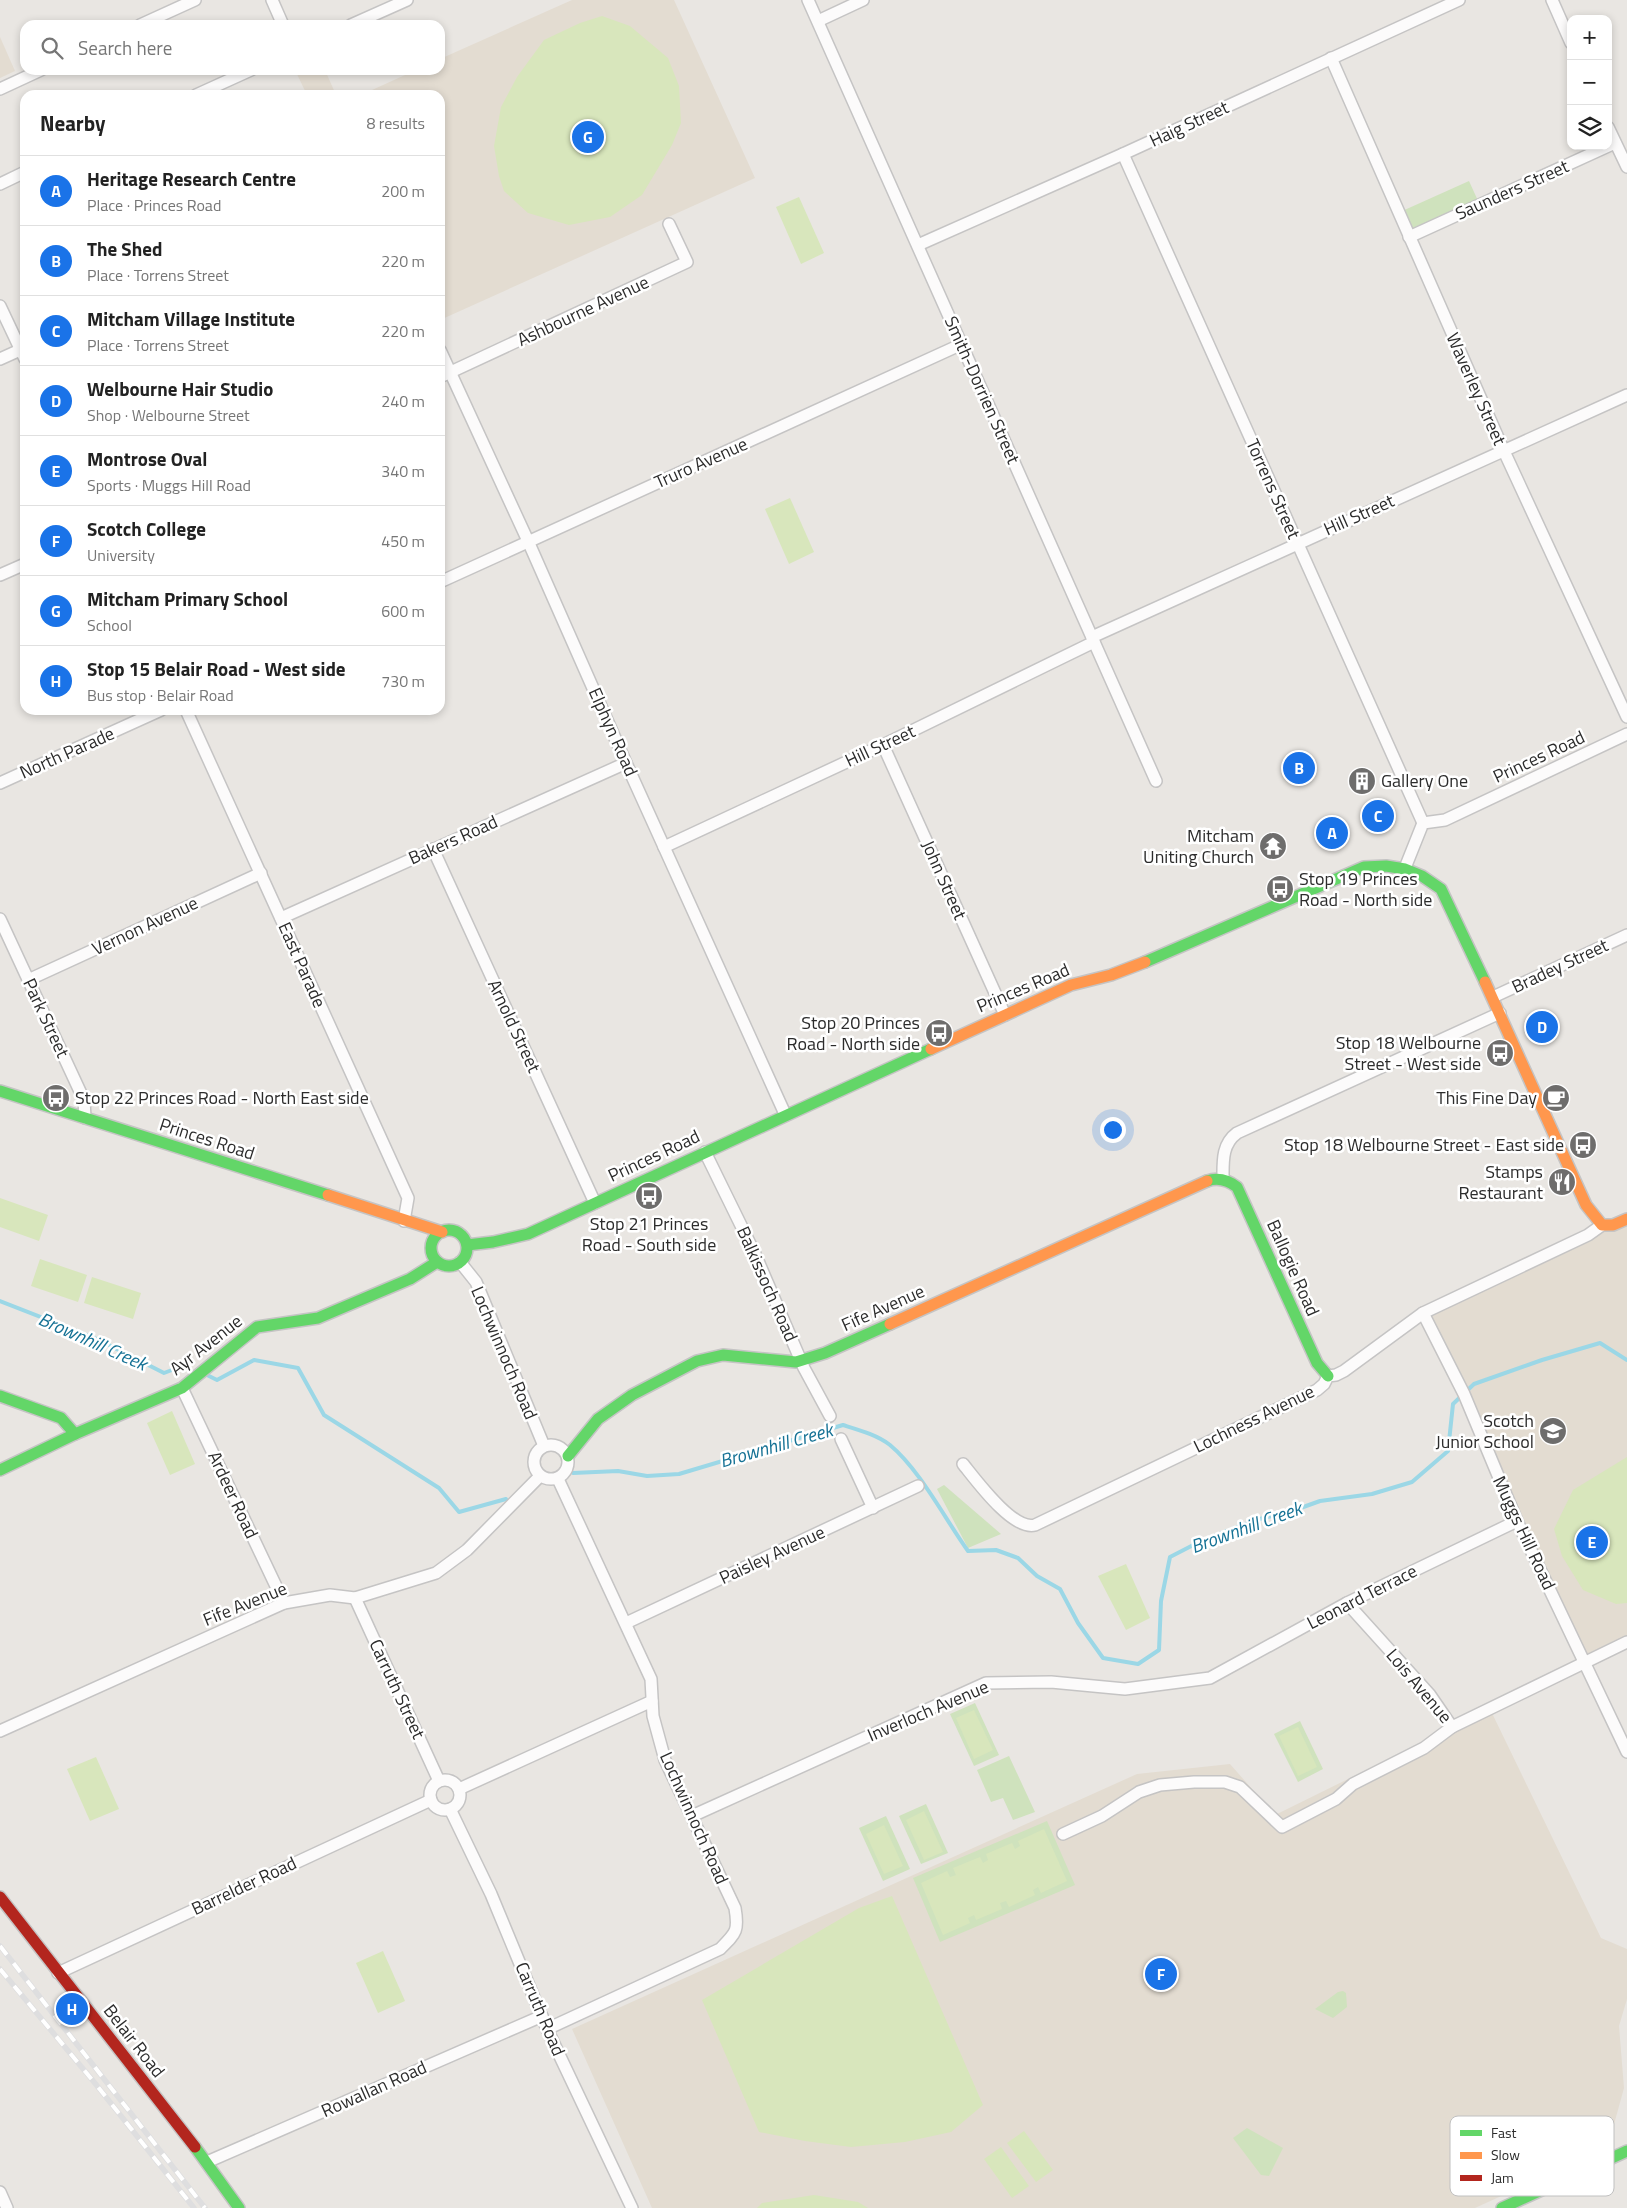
<!DOCTYPE html>
<html lang="en">
<head>
<meta charset="utf-8">
<style>
  :root { --surface:#fff; --page:#f2f2f2; --text:#222; --muted:#767676; --line:#e0e0e0; --accent:#1a73e8 }
  body { margin:0; font-family:"Titillium Web",sans-serif; background:var(--page); color:var(--text) }
  .controls { position:absolute; right:15px; top:15px; display:grid; overflow:hidden; border-radius:10px; box-shadow:0 2px 8px #0003 }
  .controls button { width:45px; height:45px; display:grid; place-items:center; padding:0; border:0; border-bottom:1px solid var(--line); background:var(--surface); color:var(--text); font:25px sans-serif }
  .you { position:absolute; left:1112px; top:1129px; width:18px; height:18px; margin:-12px; border:4px solid #fff; border-radius:50%; background:#1a73e8; box-shadow:0 0 0 8px #1a73e833 }
  .badge { display:grid; place-items:center; width:32px; height:32px; border-radius:50%; background:var(--accent); color:#fff; font-size:16px; font-weight:700 }
  .pin { position:absolute; translate:-50% -50%; border:2px solid #fff; box-shadow:0 1px 5px #0006 }
  .list { margin:0; padding:0; list-style:none }
  h2 { display:flex; justify-content:space-between; align-items:center; height:65px; margin:0; padding:0 20px; font-size:21px }
  h2 small { font-size:16px; font-weight:400; color:var(--muted) }
  .list li { display:grid; grid-template-columns:32px 1fr auto; gap:15px; align-items:center; box-sizing:border-box; height:70px; padding:0 20px; border-top:1px solid var(--line) }
  .list b { display:block; font-size:19px; white-space:nowrap }
  .list p { margin:0; font-size:16px; white-space:nowrap; color:var(--muted) }
  .list em { font-size:16px; font-style:normal; color:var(--muted) }
  .icon { flex:none; width:28px; height:28px; fill:none; stroke:currentColor; stroke-width:2; stroke-linecap:round; stroke-linejoin:round }
  .map { position:relative; flex:none; width:1627px; height:2208px; overflow:hidden }
  .search { position:absolute; background:var(--surface); box-shadow:0 2px 8px #0003; left:20px; top:20px; width:425px; height:55px; display:flex; align-items:center; gap:12px; box-sizing:border-box; padding:0 18px; border-radius:15px; color:var(--muted); font-size:19px }
  .panel { position:absolute; background:var(--surface); box-shadow:0 2px 8px #0003; left:20px; top:90px; width:425px; height:625px; border-radius:15px }
  .map>svg:first-child { display:block }
  .education { fill:#e3dcd1 }
  .green { fill:#cfe2bd }
  .pitch { fill:#d8e6bc }
  .lines { fill:none; stroke-linecap:round; stroke-linejoin:round }
  .stream { stroke:#9bd7e6; stroke-width:4 }
  .street-casing { stroke:#c5c4c4; stroke-width:14 }
  .fast-casing { stroke:#c5c4c4; stroke-width:14 }
  .slow-casing { stroke:#c5c4c4; stroke-width:14 }
  .jam-casing { stroke:#c5c4c4; stroke-width:14 }
  .street { stroke:#fcfbfb; stroke-width:11 }
  .fast { stroke:#63d668; stroke-width:11 }
  .slow { stroke:#ff974d; stroke-width:11 }
  .jam { stroke:#b3261e; stroke-width:11 }
  .rail-casing { stroke:#dededf; stroke-width:5.5 }
  .rail { stroke:#fff; stroke-width:4; stroke-dasharray:11; stroke-linecap:butt }
  .labels { text-anchor:middle; stroke-width:5; stroke-linejoin:round; paint-order:stroke }
  .street-label { font-size:18px; fill:#2c2c2c; stroke:#fff }
  .poi-label { font-size:18px; fill:#2c2c2c; stroke:#fff; text-anchor:end }
  .water-label { font-size:19px; font-style:italic; fill:#167295; stroke:#fff }
  .key { fill:#fff; stroke:#c0c0c0; stroke-width:1 }
  .key-label { font-size:14px; fill:#2c2c2c }
</style>
</head>
<body>
<div class="map">
<svg width="1627" height="2208" viewBox="0 0 1627 2208">
  <rect width="100%" height="100%" fill="#e9e6e2"/>
  <!-- education -->
  <g class="education">
    <path d="M572,0h102l81,178 -315,142v-225h-79l55,-25h24v-11z"/>
    <path d="M0,37l15,34 -15,7z"/>
    <path d="M295,70h30l11,25h-29z"/>
    <path d="M1627,1219v423l-42,20 -162,-349z"/>
    <path d="M1490,1709l111,229 26,11v50l-8,27 5,62 -11,40 -18,25 -120,55h-823l-80,-179 565,-255 93,-10 45,51z"/>
  </g>
  <!-- green -->
  <g class="green">
    <path d="M1469,181l10,22 -68,31 -11,-22z"/>
    <path d="M944,1485l57,49 -33,14 -31,-59z"/>
    <path d="M975,1703l24,52 -25,11 -24,-52z"/>
    <path d="M1300,1721l23,48 -25,13 -24,-48z"/>
    <path d="M1009,1756l26,56 -22,8 -10,-22 -12,4 -14,-32z"/>
    <path d="M926,1804l22,49 -27,11 -22,-48z"/>
    <path d="M886,1816l24,53 -27,12 -24,-53z"/>
    <path d="M1047,1821l28,64 -135,57 -27,-64z"/>
    <path d="M1343,1991l3,2 1,14 -14,11 -18,-9 23,-17z"/>
    <path d="M1247,2128l36,20 -14,28 -8,-1 -28,-37z"/>
  </g>
  <!-- pitch -->
  <g class="pitch">
    <path d="M602,16l28,10 38,32 11,28 2,37 -9,22 -30,50 -32,22 -41,8 -41,-12 -24,-22 -5,-15 -5,-30 7,-39 16,-30 27,-37 36,-17z"/>
    <path d="M799,197l25,56 -23,11 -25,-57z"/>
    <path d="M790,498l24,54 -25,12 -24,-55z"/>
    <path d="M0,1198l48,17 -9,26 -39,-14z"/>
    <path d="M40,1259l47,16 -9,27 -47,-16z"/>
    <path d="M92,1277l49,16 -8,26 -49,-16z"/>
    <path d="M172,1411l23,53 -25,11 -23,-52z"/>
    <path d="M1627,1457v146l-11,1 -33,-14 -21,-34 -8,-27 19,-39z"/>
    <path d="M1126,1564l24,54 -24,12 -28,-54z"/>
    <path d="M974,1710l19,40 -19,9 -18,-41z"/>
    <path d="M1298,1727l19,40 -19,9 -19,-40z"/>
    <path d="M96,1757l23,52 -29,12 -23,-52z"/>
    <path d="M924,1811l19,41 -19,8 -18,-40z"/>
    <path d="M884,1825l19,41 -19,8 -18,-40z"/>
    <path d="M1044,1829l23,52 -26,12 -3,-6 -5,3 2,5 -26,12 -3,-6 -6,2 2,6 -26,11 -2,-5 -6,3 2,5 -27,12 -22,-52 26,-12 3,6 6,-2 -3,-7 27,-11 3,6 5,-3 -2,-6 26,-11 3,6 5,-3 -2,-5z"/>
    <path d="M892,1896l91,209 -32,27 -46,10 -54,5 -46,-6 -46,-9 -57,-132 157,-92z"/>
    <path d="M383,1951l22,50 -27,12 -22,-50z"/>
    <path d="M1024,2131l29,39 -17,12 -29,-39z"/>
    <path d="M1001,2147l28,39 -17,12 -28,-39z"/>
    <path d="M814,2195l44,7 10,6h-111l5,-5z"/>
  </g>
  <g class="lines">
    <!-- stream -->
    <g class="stream">
      <path d="M0,1301l97,38 67,34 21,-8"/>
      <path d="M207,1375l10,5 37,-20 44,8 26,47 115,73 20,24 47,-13"/>
      <path d="M573,1473l45,-2 29,5 32,-2 164,-49c16,5 34,10 47,20 30,25 55,74 78,106l28,-1 22,8 19,18 23,13 18,34 25,35 35,6 21,-14 2,-49 9,-44 33,-17 53,-20 39,-10 25,-9 52,-7 40,-12 36,-31 5,-47 21,-20 68,-24 58,-17 27,17"/>
    </g>
    <!-- street casing -->
    <g class="street-casing">
      <g id="street">
        <path d="M272,0l11,25"/>
        <path d="M808,0l348,781"/>
        <path d="M1552,0l19,43"/>
        <path d="M818,21l45,-21"/>
        <path d="M140,25l55,-25"/>
        <path d="M351,25l56,-25"/>
        <path d="M1331,58l172,391 124,268"/>
        <path d="M0,89l41,-19"/>
        <path d="M196,95l55,-25"/>
        <path d="M1608,127l19,40"/>
        <path d="M1123,154l300,669"/>
        <path d="M0,184l25,-12"/>
        <path d="M1409,237l206,-94"/>
        <path d="M918,245l205,-91 336,-154"/>
        <path d="M0,306l25,53"/>
        <path d="M440,350l88,191 98,222 159,351"/>
        <path d="M0,359l20,-9"/>
        <path d="M440,377l247,-115 -18,-38"/>
        <path d="M0,575l25,-11"/>
        <path d="M440,582l522,-238"/>
        <path d="M1092,637l535,-242"/>
        <path d="M186,710l222,488 -4,23"/>
        <path d="M883,745l122,270"/>
        <path d="M0,783l161,-73"/>
        <path d="M664,847l219,-102 211,-103"/>
        <path d="M433,849l162,354"/>
        <path d="M1405,868l18,-45 22,-3 182,-86"/>
        <path d="M281,918l345,-155"/>
        <path d="M0,919l84,181 1,18"/>
        <path d="M28,980l233,-107"/>
        <path d="M1493,997l134,-62"/>
        <path d="M705,1152l50,102 49,114 26,48"/>
        <path d="M1223,1178c0,-17 -1,-34 14,-45l263,-120"/>
        <path d="M460,1262l16,20 68,164"/>
        <path d="M1423,1313l41,81 53,127 110,231"/>
        <path d="M182,1388l102,215"/>
        <path d="M841,1439l32,69"/>
        <circle cx="551" cy="1462" r="17"/>
        <path d="M963,1464c13,16 50,67 72,61l282,-135 7,-6 4,-8 8,-1 8,-4 79,-58 165,-78 14,-10"/>
        <path d="M355,1598l84,183"/>
        <path d="M1347,1603l83,92 22,32 175,-85"/>
        <path d="M626,1623l292,-137"/>
        <path d="M0,1731l284,-128 46,-8 25,3 81,-25 31,-23 73,-74"/>
        <circle cx="445" cy="1795" r="15"/>
        <path d="M459,1789l193,-88"/>
        <path d="M450,1809l41,85 56,135 85,179"/>
        <path d="M692,1816l294,-133 65,-1 74,7 85,-11 137,-75 170,-82"/>
        <path d="M1063,1834l39,-18 37,-24 21,-7 34,-3h31l15,5 42,40 54,-28 17,-15 71,-36 28,-21"/>
        <path d="M58,1973l373,-173"/>
        <path d="M547,2029l173,-80c16,-16 19,-18 15,-41l-70,-148 -12,-44 -2,-37 -93,-200"/>
        <path d="M207,2162l335,-146"/>
        <path d="M0,2192l7,16"/>
      </g>
    </g>
    <!-- fast casing -->
    <g class="fast-casing">
      <g id="fast">
        <path d="M1145,962l219,-95 22,-1 19,3 17,7 19,13 44,93"/>
        <path d="M0,1091l328,104"/>
        <path d="M1207,1181c11,-4 21,-1 30,6l80,176 11,13"/>
        <circle cx="449" cy="1248" r="18"/>
        <path d="M467,1245l26,-3 35,-8 403,-185"/>
        <path d="M0,1396l61,22 14,16"/>
        <path d="M568,1456l30,-37 34,-24 65,-34 26,-6 73,7 29,-9 65,-29"/>
        <path d="M0,1470l75,-36 107,-46 75,-61 61,-9 92,-39 27,-17"/>
        <path d="M195,2147l44,61"/>
        <path d="M1502,2208l125,-57"/>
      </g>
    </g>
    <!-- slow casing -->
    <g class="slow-casing">
      <g id="slow">
        <path d="M1485,982l101,223 16,20h11l14,-6"/>
        <path d="M931,1049l140,-64 40,-10 34,-13"/>
        <path d="M328,1195l114,37"/>
        <path d="M890,1324l317,-143"/>
      </g>
    </g>
    <!-- jam casing -->
    <g class="jam-casing">
      <path id="jam" d="M0,1897l195,250"/>
    </g>
    <!-- street -->
    <use href="#street" class="street"/>
    <!-- fast -->
    <use href="#fast" class="fast"/>
    <!-- slow -->
    <use href="#slow" class="slow"/>
    <!-- jam -->
    <use href="#jam" class="jam"/>
    <!-- rail casing -->
    <g class="rail-casing">
      <g id="rail">
        <path d="M0,1946l205,262"/>
        <path d="M0,1969l94,113 100,126"/>
      </g>
    </g>
    <!-- rail -->
    <use href="#rail" class="rail"/>
  </g>
  <!-- icons -->
  <defs>
    <g id="building-disc" transform="scale(1.4375)"><circle r="9.5" fill="#6e6d6c" stroke="#fff"/><path d="M-4-6H4V6H1V3H-1V6H-4ZM-2.5-4.3h1.7v1.8h-1.7ZM.8-4.3h1.7v1.8H.8ZM-2.5-1h1.7V.8h-1.7ZM.8-1h1.7V.8H.8Z" fill="#fff"/></g>
    <g id="temple-disc" transform="scale(1.4375)"><circle r="9.5" fill="#6e6d6c" stroke="#fff"/><path d="M0-6L5-2H3V0L6.5 2.5H4V6H1.5V3h-3V6H-4V2.5H-6.5L-3 0V-2H-5Z" fill="#fff"/></g>
    <g id="bus-disc" transform="scale(1.4375)"><circle r="9.5" fill="#6e6d6c" stroke="#fff"/><path d="M-5-6H5V4H4V6H2V4H-2V6H-4V4H-5ZM-3.5-4V0h7V-4ZM-3.5 1.2v1.5H-2V1.2ZM2 1.2v1.5H3.5V1.2Z" fill="#fff"/></g>
    <g id="cafe-disc" transform="scale(1.4375)"><circle r="9.5" fill="#6e6d6c" stroke="#fff"/><path d="M-5.5-4.5H6V0H3Q3 3.5 0 3.5H-2.5Q-5.5 3.5-5.5 0ZM3-3.2v2h1.7v-2ZM-6 4.5H4V6H-6Z" fill="#fff"/></g>
    <g id="restaurant-disc" transform="scale(1.4375)"><circle r="9.5" fill="#6e6d6c" stroke="#fff"/><path d="M-5-6h1v4h1v-4h1v4h1v-4h1v5L-1.5 .5V6h-2V.5L-5-1ZM5-6V6H3V1.5H1.5Q1.5-4 5-6Z" fill="#fff"/></g>
    <g id="school-disc" transform="scale(1.4375)"><circle r="9.5" fill="#6e6d6c" stroke="#fff"/><path d="M0-5L7-2L0 1L-7-2ZM-4 1L0 2.5L4 1V4Q0 6-4 4Z" fill="#fff"/></g>
  </defs>
  <g fill-rule="evenodd">
    <use href="#building-disc" x="1362" y="781"/>
    <use href="#temple-disc" x="1273" y="846"/>
    <use href="#bus-disc" x="1280" y="889"/>
    <use href="#bus-disc" x="939" y="1033"/>
    <use href="#bus-disc" x="1500" y="1053"/>
    <use href="#bus-disc" x="56" y="1098"/>
    <use href="#cafe-disc" x="1556" y="1098"/>
    <use href="#bus-disc" x="1583" y="1145"/>
    <use href="#restaurant-disc" x="1562" y="1182"/>
    <use href="#bus-disc" x="649" y="1196"/>
    <use href="#school-disc" x="1553" y="1431"/>
  </g>
  <g class="labels">
    <!-- street labels -->
    <g class="street-label">
      <text transform="translate(1189 124) rotate(-25)" y="6">Haig Street</text>
      <text transform="translate(1512 190) rotate(-24)" y="6">Saunders Street</text>
      <text transform="translate(583 311) rotate(-25)" y="6">Ashbourne Avenue</text>
      <text transform="translate(1476 389) rotate(66)" y="6">Waverley Street</text>
      <text transform="translate(982 390) rotate(66)" y="6">Smith-Dorrien Street</text>
      <text transform="translate(701 463) rotate(-24)" y="6">Truro Avenue</text>
      <text transform="translate(1273 489) rotate(66)" y="6">Torrens Street</text>
      <text transform="translate(1359 515) rotate(-24)" y="6">Hill Street</text>
      <text transform="translate(613 732) rotate(66)" y="6">Elphyn Road</text>
      <text transform="translate(880 746) rotate(-25)" y="6">Hill Street</text>
      <text transform="translate(67 753) rotate(-24)" y="6">North Parade</text>
      <text transform="translate(1539 757) rotate(-25)" y="6">Princes Road</text>
      <text transform="translate(453 840) rotate(-24)" y="6">Bakers Road</text>
      <text transform="translate(944 880) rotate(66)" y="6">John Street</text>
      <text transform="translate(145 926) rotate(-25)" y="6">Vernon Avenue</text>
      <text transform="translate(302 965) rotate(66)" y="6">East Parade</text>
      <text transform="translate(1560 966) rotate(-25)" y="6">Bradey Street</text>
      <text transform="translate(1023 988) rotate(-23)" y="6">Princes Road</text>
      <text transform="translate(46 1018) rotate(65)" y="6">Park Street</text>
      <text transform="translate(514 1026) rotate(65)" y="6">Arnold Street</text>
      <text transform="translate(207 1139) rotate(18)" y="6">Princes Road</text>
      <text transform="translate(654 1156) rotate(-25)" y="6">Princes Road</text>
      <text transform="translate(1293 1268) rotate(66)" y="6">Ballogie Road</text>
      <text transform="translate(767 1284) rotate(66)" y="6">Balkissoch Road</text>
      <text transform="translate(883 1308) rotate(-24)" y="6">Fife Avenue</text>
      <text transform="translate(206 1345) rotate(-38)" y="6">Ayr Avenue</text>
      <text transform="translate(504 1353) rotate(67)" y="6">Lochwinnoch Road</text>
      <text transform="translate(1254 1419) rotate(-26)" y="6">Lochness Avenue</text>
      <text transform="translate(233 1495) rotate(65)" y="6">Ardeer Road</text>
      <text transform="translate(1524 1533) rotate(65)" y="6">Muggs Hill Road</text>
      <text transform="translate(772 1555) rotate(-25)" y="6">Paisley Avenue</text>
      <text transform="translate(1362 1597) rotate(-27)" y="6">Leonard Terrace</text>
      <text transform="translate(245 1604) rotate(-22)" y="6">Fife Avenue</text>
      <text transform="translate(1419 1686) rotate(50)" y="6">Lois Avenue</text>
      <text transform="translate(397 1689) rotate(65)" y="6">Carruth Street</text>
      <text transform="translate(928 1711) rotate(-23)" y="6">Inverloch Avenue</text>
      <text transform="translate(694 1818) rotate(66)" y="6">Lochwinnoch Road</text>
      <text transform="translate(244 1886) rotate(-25)" y="6">Barrelder Road</text>
      <text transform="translate(540 2009) rotate(67)" y="6">Carruth Road</text>
      <text transform="translate(134 2041) rotate(52)" y="6">Belair Road</text>
      <text transform="translate(374 2089) rotate(-24)" y="6">Rowallan Road</text>
    </g>
    <!-- poi labels -->
    <g class="poi-label">
      <text x="1381" y="787" text-anchor="start">Gallery One</text>
      <text x="1254" y="842">Mitcham<tspan x="1254" dy="21">Uniting Church</tspan></text>
      <text x="1299" y="885" text-anchor="start">Stop 19 Princes<tspan x="1299" dy="21">Road - North side</tspan></text>
      <text x="920" y="1029">Stop 20 Princes<tspan x="920" dy="21">Road - North side</tspan></text>
      <text x="1481" y="1049">Stop 18 Welbourne<tspan x="1481" dy="21">Street - West side</tspan></text>
      <text x="75" y="1104" text-anchor="start">Stop 22 Princes Road - North East side</text>
      <text x="1537" y="1104">This Fine Day</text>
      <text x="1564" y="1151">Stop 18 Welbourne Street - East side</text>
      <text x="1543" y="1178">Stamps<tspan x="1543" dy="21">Restaurant</tspan></text>
      <text x="649" y="1230" text-anchor="middle">Stop 21 Princes<tspan x="649" dy="21">Road - South side</tspan></text>
      <text x="1534" y="1427">Scotch<tspan x="1534" dy="21">Junior School</tspan></text>
    </g>
    <!-- water labels -->
    <g class="water-label">
      <text transform="translate(93 1341) rotate(24)" y="7">Brownhill Creek</text>
      <text transform="translate(776 1445) rotate(-16)" y="7">Brownhill Creek</text>
      <text transform="translate(1246 1527) rotate(-20)" y="7">Brownhill Creek</text>
    </g>
  </g>
  <!-- legend -->
  <rect x="1450" y="2116" width="164" height="80" rx="8" class="key"/>
  <rect x="1460" y="2130" width="22" height="6" fill="#63d668"/>
  <rect x="1460" y="2152" width="22" height="7" fill="#ff974d"/>
  <rect x="1460" y="2175" width="22" height="6" fill="#b3261e"/>
  <g class="key-label">
    <text x="1491" y="2138">Fast</text>
    <text x="1491" y="2160">Slow</text>
    <text x="1491" y="2183">Jam</text>
  </g>
</svg>
<div class="controls">
<button>+</button>
<button>−</button>
<button><svg class="icon" aria-label="layers" viewBox="0 0 24 24"><path d="M12 4l9 5-9 5-9-5zM3 14l9 5 9-5"/></svg></button>
</div>
<div class="you"></div>
<div class="pin badge" style="left:1332px;top:833px">A</div>
<div class="pin badge" style="left:1299px;top:768px">B</div>
<div class="pin badge" style="left:1378px;top:816px">C</div>
<div class="pin badge" style="left:1542px;top:1027px">D</div>
<div class="pin badge" style="left:1592px;top:1542px">E</div>
<div class="pin badge" style="left:1161px;top:1974px">F</div>
<div class="pin badge" style="left:588px;top:137px">G</div>
<div class="pin badge" style="left:72px;top:2009px">H</div>
<div class="search"><svg class="icon" aria-label="search" viewBox="0 0 24 24"><circle cx="10" cy="10" r="6"/><path d="M15 15l6 6"/></svg>Search here</div>
<section class="panel">
<h2>Nearby<small>8 results</small></h2>
<ul class="list">
<li><span class="badge">A</span><div><b>Heritage Research Centre</b><p>Place · Princes Road</p></div><em>200 m</em></li>
<li><span class="badge">B</span><div><b>The Shed</b><p>Place · Torrens Street</p></div><em>220 m</em></li>
<li><span class="badge">C</span><div><b>Mitcham Village Institute</b><p>Place · Torrens Street</p></div><em>220 m</em></li>
<li><span class="badge">D</span><div><b>Welbourne Hair Studio</b><p>Shop · Welbourne Street</p></div><em>240 m</em></li>
<li><span class="badge">E</span><div><b>Montrose Oval</b><p>Sports · Muggs Hill Road</p></div><em>340 m</em></li>
<li><span class="badge">F</span><div><b>Scotch College</b><p>University</p></div><em>450 m</em></li>
<li><span class="badge">G</span><div><b>Mitcham Primary School</b><p>School</p></div><em>600 m</em></li>
<li><span class="badge">H</span><div><b>Stop 15 Belair Road - West side</b><p>Bus stop · Belair Road</p></div><em>730 m</em></li>
</ul>
</section>
</div>
</body>
</html>
